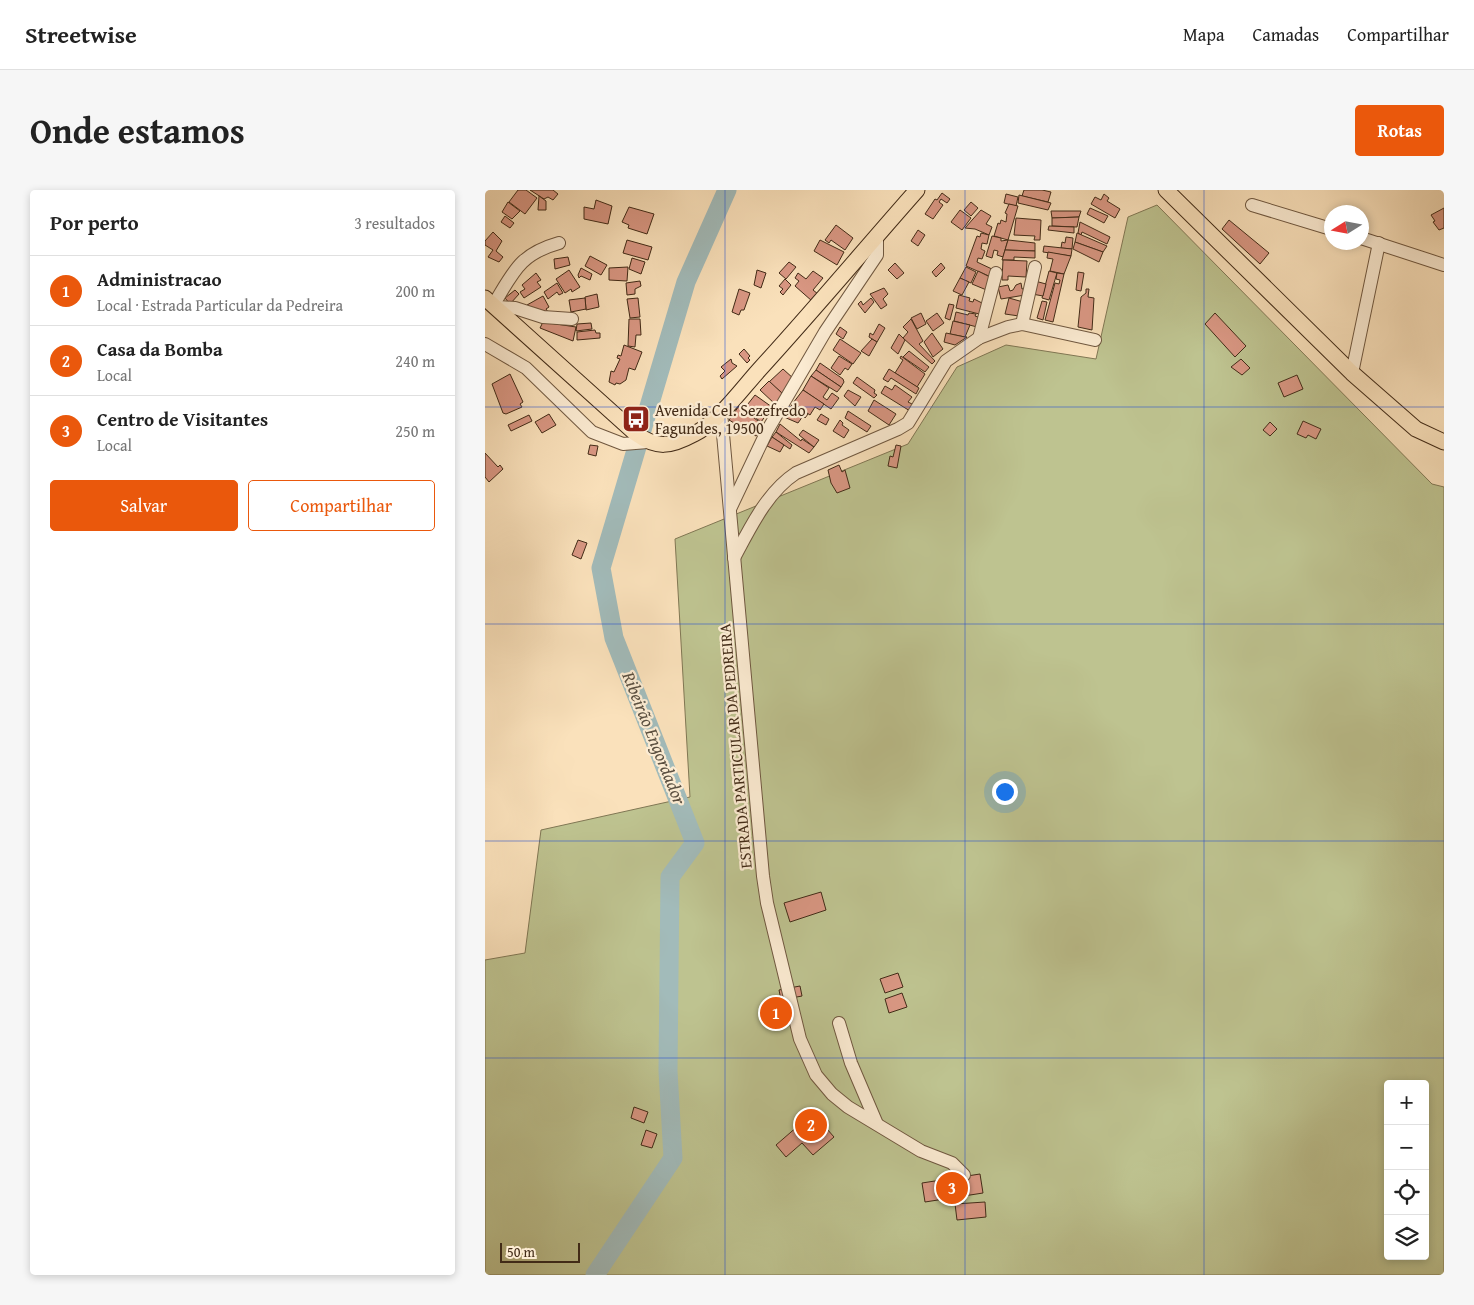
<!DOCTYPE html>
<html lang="pt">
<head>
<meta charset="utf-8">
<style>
  :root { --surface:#fff; --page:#f6f6f6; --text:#222; --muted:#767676; --line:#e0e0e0; --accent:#ea580c }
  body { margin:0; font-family:"Gentium Book Plus",serif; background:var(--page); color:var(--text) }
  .controls { position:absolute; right:15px; bottom:15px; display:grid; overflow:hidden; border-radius:5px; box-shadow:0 2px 8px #0003 }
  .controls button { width:45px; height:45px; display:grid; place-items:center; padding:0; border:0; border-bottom:1px solid var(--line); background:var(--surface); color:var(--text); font:25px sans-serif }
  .compass { position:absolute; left:839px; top:15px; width:45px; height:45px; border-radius:50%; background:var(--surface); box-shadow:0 2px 8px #0003; rotate:259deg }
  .scale { position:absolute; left:15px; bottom:12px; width:80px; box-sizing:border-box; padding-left:5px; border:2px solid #422b17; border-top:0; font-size:14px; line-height:18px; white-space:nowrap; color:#422b17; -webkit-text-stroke:4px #fcecd3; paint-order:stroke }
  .you { position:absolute; left:519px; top:601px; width:18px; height:18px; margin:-12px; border:4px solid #fff; border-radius:50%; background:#1a73e8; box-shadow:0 0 0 8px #1a73e833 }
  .badge { display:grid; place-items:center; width:32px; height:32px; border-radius:50%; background:var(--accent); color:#fff; font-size:16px; font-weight:700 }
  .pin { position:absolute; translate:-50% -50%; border:2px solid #fff; box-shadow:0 1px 5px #0006 }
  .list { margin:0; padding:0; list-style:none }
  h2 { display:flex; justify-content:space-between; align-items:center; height:65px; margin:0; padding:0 20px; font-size:21px }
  h2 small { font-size:16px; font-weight:400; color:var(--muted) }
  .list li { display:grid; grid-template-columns:32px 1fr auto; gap:15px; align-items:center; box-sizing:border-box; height:70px; padding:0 20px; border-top:1px solid var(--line) }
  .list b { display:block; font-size:19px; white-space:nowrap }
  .list p { margin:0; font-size:16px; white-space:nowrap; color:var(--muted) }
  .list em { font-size:16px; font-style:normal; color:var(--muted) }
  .actions { display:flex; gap:10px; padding:15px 20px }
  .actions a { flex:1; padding:11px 0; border:1px solid var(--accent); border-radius:5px; text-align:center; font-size:18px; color:var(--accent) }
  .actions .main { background:var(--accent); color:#fff }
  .icon { flex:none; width:28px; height:28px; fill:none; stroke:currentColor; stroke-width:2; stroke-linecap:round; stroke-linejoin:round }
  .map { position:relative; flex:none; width:959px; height:1085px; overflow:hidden; border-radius:5px }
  header { display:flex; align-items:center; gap:30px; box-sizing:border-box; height:70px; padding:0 25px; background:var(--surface); border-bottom:1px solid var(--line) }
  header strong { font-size:24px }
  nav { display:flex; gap:28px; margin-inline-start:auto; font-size:18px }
  .intro { display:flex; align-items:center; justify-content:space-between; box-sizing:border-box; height:120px; padding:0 30px }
  h1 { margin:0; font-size:35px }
  .button { padding:12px 22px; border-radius:5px; background:var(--accent); color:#fff; font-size:18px; font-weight:700 }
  main { display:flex; gap:30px; padding:0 30px }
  aside { flex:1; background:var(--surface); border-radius:5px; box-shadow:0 2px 8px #0003 }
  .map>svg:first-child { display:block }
  .green { fill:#bec390; stroke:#807754; fill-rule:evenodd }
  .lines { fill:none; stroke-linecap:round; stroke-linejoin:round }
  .river { stroke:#a2bbba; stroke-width:19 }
  .building { fill:#d99783; stroke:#422b17 }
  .minor-casing { stroke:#705840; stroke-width:14 }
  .major-casing { stroke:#422b17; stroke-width:17 }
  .minor { stroke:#fcecd3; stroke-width:12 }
  .major { stroke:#fae1bb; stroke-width:15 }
  .grid { fill:none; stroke:#1d4ed8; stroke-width:1; stroke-opacity:0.55 }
  .labels { text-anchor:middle; stroke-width:4.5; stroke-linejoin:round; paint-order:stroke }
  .poi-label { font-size:16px; fill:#422b17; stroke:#fcecd3; text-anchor:start }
  .street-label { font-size:16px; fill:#422b17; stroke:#fcecd3 }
  .water-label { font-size:18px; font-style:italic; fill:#5a4f40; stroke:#fcecd3 }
</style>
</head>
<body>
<header>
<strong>Streetwise</strong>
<nav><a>Mapa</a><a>Camadas</a><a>Compartilhar</a></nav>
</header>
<div class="intro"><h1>Onde estamos</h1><a class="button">Rotas</a></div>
<main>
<aside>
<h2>Por perto<small>3 resultados</small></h2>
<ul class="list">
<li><span class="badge">1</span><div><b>Administracao</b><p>Local · Estrada Particular da Pedreira</p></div><em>200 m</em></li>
<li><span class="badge">2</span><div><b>Casa da Bomba</b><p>Local</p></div><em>240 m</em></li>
<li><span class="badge">3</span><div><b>Centro de Visitantes</b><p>Local</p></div><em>250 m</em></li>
</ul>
<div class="actions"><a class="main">Salvar</a><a>Compartilhar</a></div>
</aside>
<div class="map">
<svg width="959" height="1085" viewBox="0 0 959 1085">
  <rect width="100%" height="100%" fill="#fae1bb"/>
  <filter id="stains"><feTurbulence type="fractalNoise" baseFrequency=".004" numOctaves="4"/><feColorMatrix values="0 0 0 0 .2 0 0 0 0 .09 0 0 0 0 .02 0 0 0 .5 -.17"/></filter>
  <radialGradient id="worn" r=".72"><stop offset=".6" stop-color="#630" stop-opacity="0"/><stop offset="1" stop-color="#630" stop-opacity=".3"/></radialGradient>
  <!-- green -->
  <path class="green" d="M672,15l275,279 12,3v788h-959v-315l40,-7 16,-123 149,-33 -15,-258 233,-95 49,-77 49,-22 90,14 32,-142zM903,894h37v172h-37z"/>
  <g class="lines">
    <!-- river -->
    <path class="river" d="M110,1085l78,-117 -5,-87 2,-194 25,-34 -81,-205 -13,-70 85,-286 41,-92"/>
  </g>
  <!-- building -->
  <g class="building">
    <path d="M33,0h8l11,8 -12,16 -16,-12z"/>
    <path d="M45,0h23l5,4 -5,6 -5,-3 -4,2z"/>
    <path d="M539,0h18l9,2 -3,10 -26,-6z"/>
    <path d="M457,3l8,6 -3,4 -6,-4 -2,3 4,3 -10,14 -8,-5 10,-15 2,1z"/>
    <path d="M521,4l12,3 -2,9 -12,-3z"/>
    <path d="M619,4l5,4 -2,3 13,8 -5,9 -24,-14 4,-7 6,3z"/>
    <path d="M534,5l32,8 -3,7 -30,-7z"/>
    <path d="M54,6l7,5v9h-8z"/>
    <path d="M111,10l16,6 -4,18 -24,-5v-12l10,2z"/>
    <path d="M23,12l12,9 -8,8 -10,-7z"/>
    <path d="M486,12l7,6 -7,8 -7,-6z"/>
    <path d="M524,14l9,2 -10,34 -14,-4 4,-13 2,1 1,-4 5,2 1,-8 -2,-1z"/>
    <path d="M144,17l25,7 -7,20 -19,-6 1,-3 -7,-3z"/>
    <path d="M605,18l18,8 -4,7 -17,-9z"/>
    <path d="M959,18v20l-5,2 -6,-8 2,-1 -4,-6z"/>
    <path d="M475,20l11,8 -9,12 -11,-8z"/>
    <path d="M496,20l10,6 -5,8 6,3 -3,8 -14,-6 -10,-1z"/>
    <path d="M566,21h30l-2,6 -27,1z"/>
    <path d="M20,26l9,7 -4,5 -9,-6z"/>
    <path d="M594,27l-2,10 -25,-1v-8z"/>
    <path d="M531,28l25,2 -1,20h-6l1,-4 -21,-1z"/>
    <path d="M744,30l40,33 -9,11 -38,-35z"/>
    <path d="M595,32l30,15 -3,7 -25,-12 -1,3 -3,-2z"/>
    <path d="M351,35l17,13 -8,12 -14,-10 -2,3 -4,-3z"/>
    <path d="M564,36l25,1v6l-26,-3z"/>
    <path d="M433,40l7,5 -7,11 -7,-5z"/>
    <path d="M8,42l9,9 -6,10 7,6 -4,5 -11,-5 5,-7 -8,-5v-4z"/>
    <path d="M496,43l8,2 -2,9 -5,-1 -1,6 4,2 -3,8 -4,-1 -1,4 17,8 -3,7 -25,-11 11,-30 3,1z"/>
    <path d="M592,43l30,13 -4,6 -28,-10z"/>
    <path d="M507,46l9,2v3l7,-1 -5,17 -6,-2 1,-4 -4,-1 -2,8 -6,-2z"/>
    <path d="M581,47l7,1 -1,11 -11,-1 1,-6 3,1z"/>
    <path d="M142,50l25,7 -4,13 -25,-7z"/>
    <path d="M335,50l24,12 -7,13 -23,-14z"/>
    <path d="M523,50l27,3v8l-30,-1z"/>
    <path d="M590,52l28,10 -4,10 -26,-13z"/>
    <path d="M559,56l28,3 -1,7 -28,-4z"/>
    <path d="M520,60l30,1v7l-21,-1v3h-12z"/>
    <path d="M563,62l23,4 -7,18 -14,-3 3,-12 -6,-1z"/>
    <path d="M105,66l17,9 -6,10 -16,-9z"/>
    <path d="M83,67l2,8 -15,4 -1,-10z"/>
    <path d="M147,68l13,4 -4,12 -12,-5z"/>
    <path d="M518,70l24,1 -1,16 -18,-1v4h-6z"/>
    <path d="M304,72l7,5 -10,12 -7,-6z"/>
    <path d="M410,73l9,10 -7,6 -9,-9z"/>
    <path d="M456,73l4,5 -9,9 -4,-5z"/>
    <path d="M143,77l-1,14 -18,-1v-12z"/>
    <path d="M481,77l10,5 -5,11 -11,-5z"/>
    <path d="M96,78l11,6 -2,6 -9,-4 -2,2 -1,-3z"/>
    <path d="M84,80l11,17 -8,5 -1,-3 -6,4 -9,-14z"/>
    <path d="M272,80l9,3 -5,15 -7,-3z"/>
    <path d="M328,81l10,7 -10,12 5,4 -6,7 -17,-15 4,-5 -4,-3 3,-5 8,6z"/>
    <path d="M493,81l16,8 -5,12 -17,-7z"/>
    <path d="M564,81l8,2 -8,27 -7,-2z"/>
    <path d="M593,82l6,1 -3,18 -5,-1z"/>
    <path d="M51,83l5,7 -4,2 4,5 -17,11 -4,-6 5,-3 -3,-4z"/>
    <path d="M572,83l7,1 -11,48 -8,-2 10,-37 4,1 1,-4 -4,-1z"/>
    <path d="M475,88l9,4 -7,13 -9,-4z"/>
    <path d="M300,89l6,6 -8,10 -3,-3 3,-3 -4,-3z"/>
    <path d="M155,91l1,5 -6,3v5l-8,1 -1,-12z"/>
    <path d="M550,91l11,3 -3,12 -11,-2z"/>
    <path d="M72,93l6,10 -4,2 -2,-3 -9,7 -4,-7z"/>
    <path d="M536,93l1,6 4,-1 -1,7 -24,4 -3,-12 10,-2 2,6 3,-1 3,-5z"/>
    <path d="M399,98l4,6 -5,5 4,6 -6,4 -11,-15z"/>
    <path d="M254,99l11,4 -6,17h-3l-2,5 -7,-3z"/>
    <path d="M601,99h3l-1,8 6,1 -2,32 -14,-3 3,-30 5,-4z"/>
    <path d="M30,100l4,4 -9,10 -5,-6z"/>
    <path d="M112,104l2,13 -13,3 -1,-13z"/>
    <path d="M474,105l11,3 -1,3 4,1 1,-3 12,6 -3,10 -27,-7z"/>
    <path d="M58,106l6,11 -3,2 2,3 -17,-1 -4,-6z"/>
    <path d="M100,108l1,11 -15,3 -2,-12z"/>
    <path d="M153,108l2,19 -10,1 -3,-19z"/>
    <path d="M386,108l3,4 -9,11 -7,-9 3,-3 2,4z"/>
    <path d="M524,108l14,4 -4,14 -14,-2z"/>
    <path d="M557,111l5,1 -4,18 -6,-2z"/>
    <path d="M464,114l5,1 -4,15 -5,-2z"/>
    <path d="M471,122l12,3 1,-2 7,1 -1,2 9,3 -3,9 -27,-7z"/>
    <path d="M436,123l5,11 -9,5 -6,-11z"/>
    <path d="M452,123l7,10 -11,8 -7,-10z"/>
    <path d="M730,123l31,33 -11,11 -30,-33z"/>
    <path d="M144,129h11l1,16h-5l-1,12 -7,-1z"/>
    <path d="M426,129l12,22 -4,3 16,17 -3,3 -29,-26 5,-6 -5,-5z"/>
    <path d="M468,131l17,4 -5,12 -15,-3z"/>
    <path d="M58,132l33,5 -3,14 -33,-13z"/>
    <path d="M106,133l1,6 -16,2 1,-7z"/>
    <path d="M394,134l6,4 -8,14 -8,-5 1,-4 3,2z"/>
    <path d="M355,137l7,5 -4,7 -7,-5z"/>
    <path d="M110,140l1,3h4v5l-23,2v-8z"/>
    <path d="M447,143l11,16 -10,8 -9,-15z"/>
    <path d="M461,143l19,4h2l-12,8 -11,-3z"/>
    <path d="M414,144l6,6 -7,14 -7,-6z"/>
    <path d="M355,149l21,14 -8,11 -20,-14z"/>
    <path d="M387,149l5,3 -8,14 -8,-5z"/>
    <path d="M139,155l18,7 -7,18 -6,-2 -3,12 -6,4 -4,-1 -1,2 -6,-3 2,-11 3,1 6,-13 -3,-1 1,-3 3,1z"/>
    <path d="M259,159l6,7 -2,2 2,2 -3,3 -8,-9z"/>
    <path d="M424,161l20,16 -4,5 -22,-15z"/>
    <path d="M354,166l13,8 -4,6 -3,-2 -5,7 -9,-7z"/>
    <path d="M416,166l24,18 -8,13 -22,-14 8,-13 -3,-2z"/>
    <path d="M246,169l1,4 5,3 -15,13 -2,-3 5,-5 -4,-4z"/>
    <path d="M756,169l9,9 -8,7 -11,-8z"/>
    <path d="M335,173l23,16 1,3 -3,5 -25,-17z"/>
    <path d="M298,179l11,10 -11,15 -14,-12z"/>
    <path d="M404,179l30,19 -3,6 -25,-16 -3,4 -5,-3z"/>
    <path d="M331,180l25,17 -4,5 -26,-16z"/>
    <path d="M25,184l13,28 -3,2 2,3 -16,7 -3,-1 -11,-29z"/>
    <path d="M812,185l6,14 -19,8 -6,-14z"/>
    <path d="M326,186l18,12 -6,9 4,3 5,-7 7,5 -8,11 -28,-19z"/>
    <path d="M372,187l18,13 -1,3 3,2 -3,3 -21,-15z"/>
    <path d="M284,191l14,13 -8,10 -15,-14z"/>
    <path d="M410,195l17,12 -4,5 6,3 -4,6 -29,-18 4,-7 7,4z"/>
    <path d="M318,200l21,14 -4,6 -5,-3 -5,8 -17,-12z"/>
    <path d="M363,200l13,7 -6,9 -11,-10z"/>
    <path d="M270,205l17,12 -11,15 -17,-13z"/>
    <path d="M389,210l22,14 -7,11 -21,-14z"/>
    <path d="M308,213l15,11 -3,4 -2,-2 -5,7 -14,-6z"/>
    <path d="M254,216l24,19 -7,11 -27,-16z"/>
    <path d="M363,221l23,15 -4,6 -22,-14z"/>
    <path d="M64,224l7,11 -14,8 -7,-11z"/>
    <path d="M336,224l8,5 -3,6 -9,-5z"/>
    <path d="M44,225l3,6 -21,10 -3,-6z"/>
    <path d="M355,230l3,3 -1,2 7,5 -5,8 -11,-7z"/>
    <path d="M818,231l18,8 -5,10 -8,-4 -2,3 -9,-4z"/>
    <path d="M785,232l7,7 -7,7 -7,-6z"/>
    <path d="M295,234l21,17 1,-2 12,8 -5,6 -33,-21z"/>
    <path d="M318,240l16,10 -5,7 -15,-12z"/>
    <path d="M291,242l16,13 -2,4 -18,-12z"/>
    <path d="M287,247l12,8 -4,7 -13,-6z"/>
    <path d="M105,255l8,1 -2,10 -8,-2z"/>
    <path d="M411,255l5,1 -4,22 -9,-2 2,-10 3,1z"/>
    <path d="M0,263l13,14 2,-2 3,4 -14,13 -4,-5z"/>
    <path d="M354,275l3,7 3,-2 5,18 -13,5 -6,-10 -3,-13z"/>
    <path d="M93,350l9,3 -6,16 -9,-4z"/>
    <path d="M336,702l5,18 -36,12 -6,-19z"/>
    <path d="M413,783l5,14 -18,6 -5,-14z"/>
    <path d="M315,796l2,10 -21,4 -2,-10z"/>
    <path d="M417,803l5,14 -18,6 -4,-14z"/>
    <path d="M297,811l3,23 -16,2 -2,-23z"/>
    <path d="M149,917l14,5 -4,11 -13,-5z"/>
    <path d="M328,923l21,24 -21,18 -11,-12 -16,14 -10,-12z"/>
    <path d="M161,940l11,4 -5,14 -11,-3z"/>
    <path d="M495,984l3,19 -58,9 -3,-19z"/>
    <path d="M500,1012l1,15 -29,3 -2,-16z"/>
  </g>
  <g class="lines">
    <!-- minor casing -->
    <g class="minor-casing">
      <g id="minor">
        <path d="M767,15l79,24"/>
        <path d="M876,48l83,27"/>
        <path d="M9,114c20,-33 26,-50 65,-61"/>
        <path d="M13,117l17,1 28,9 29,2"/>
        <path d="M537,134l13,-57"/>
        <path d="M494,148l17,-65"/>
        <path d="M0,154l41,24 66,64 31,12 25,-2"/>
        <path d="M867,183l27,-130"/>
        <path d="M236,222l42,464 4,27 33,136 16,36 16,19 16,13 73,44 31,12 12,12"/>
        <path d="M245,319l37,-78 58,-99 52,-77v-20"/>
        <path d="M249,368c16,-30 33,-66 62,-85l102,-44 10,-6 38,-62 33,-23 29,-11 14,-3 73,16"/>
        <path d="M354,833l12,40 26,61"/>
      </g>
    </g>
    <!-- major casing -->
    <g class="major-casing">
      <g id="major">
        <path d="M681,0l186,183 64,56 28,13"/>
        <path d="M0,108l150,135c22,16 35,14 59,1 23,-11 47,-44 65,-64 54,-59 105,-120 158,-180"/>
      </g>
    </g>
    <!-- minor -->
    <use href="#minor" class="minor"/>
    <!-- major -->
    <use href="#major" class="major"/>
  </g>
  <!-- grid -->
  <path class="grid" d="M240,0v1085M480,0v1085M719,0v1085M0,217h959M0,434h959M0,651h959M0,868h959"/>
  <!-- icons -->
  <defs>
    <g id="bus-square" transform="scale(1.4375)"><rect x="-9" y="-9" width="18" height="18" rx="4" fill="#8f2418" stroke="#fcecd3"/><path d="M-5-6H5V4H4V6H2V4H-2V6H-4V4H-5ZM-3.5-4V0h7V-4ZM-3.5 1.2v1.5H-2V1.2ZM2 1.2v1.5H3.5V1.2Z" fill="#fff"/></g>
  </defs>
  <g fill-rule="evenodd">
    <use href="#bus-square" x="151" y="229"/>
  </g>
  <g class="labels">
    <!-- poi labels -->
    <g class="poi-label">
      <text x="170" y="226">Avenida Cel. Sezefredo<tspan x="170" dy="18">Fagundes, 19500</tspan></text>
    </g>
    <!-- street labels -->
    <g class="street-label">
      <text transform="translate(250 556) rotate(-95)" y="6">ESTRADA PARTICULAR DA PEDREIRA</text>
    </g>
    <!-- water labels -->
    <g class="water-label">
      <text transform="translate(169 548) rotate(68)" y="6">Ribeirão Engordador</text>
    </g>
  </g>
  <rect width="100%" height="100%" filter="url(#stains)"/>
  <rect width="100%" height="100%" fill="url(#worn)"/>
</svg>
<div class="controls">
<button>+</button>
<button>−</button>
<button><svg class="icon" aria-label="locate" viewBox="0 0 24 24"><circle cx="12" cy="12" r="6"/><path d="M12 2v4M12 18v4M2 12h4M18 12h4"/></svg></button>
<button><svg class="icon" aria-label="layers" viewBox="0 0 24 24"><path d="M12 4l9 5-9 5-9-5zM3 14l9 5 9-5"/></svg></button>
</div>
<svg class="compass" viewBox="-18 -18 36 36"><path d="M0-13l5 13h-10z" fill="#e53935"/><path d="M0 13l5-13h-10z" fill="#767676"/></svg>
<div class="scale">50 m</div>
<div class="you"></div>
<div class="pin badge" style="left:291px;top:823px">1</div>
<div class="pin badge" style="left:326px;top:935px">2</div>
<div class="pin badge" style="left:467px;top:998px">3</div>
</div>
</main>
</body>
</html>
